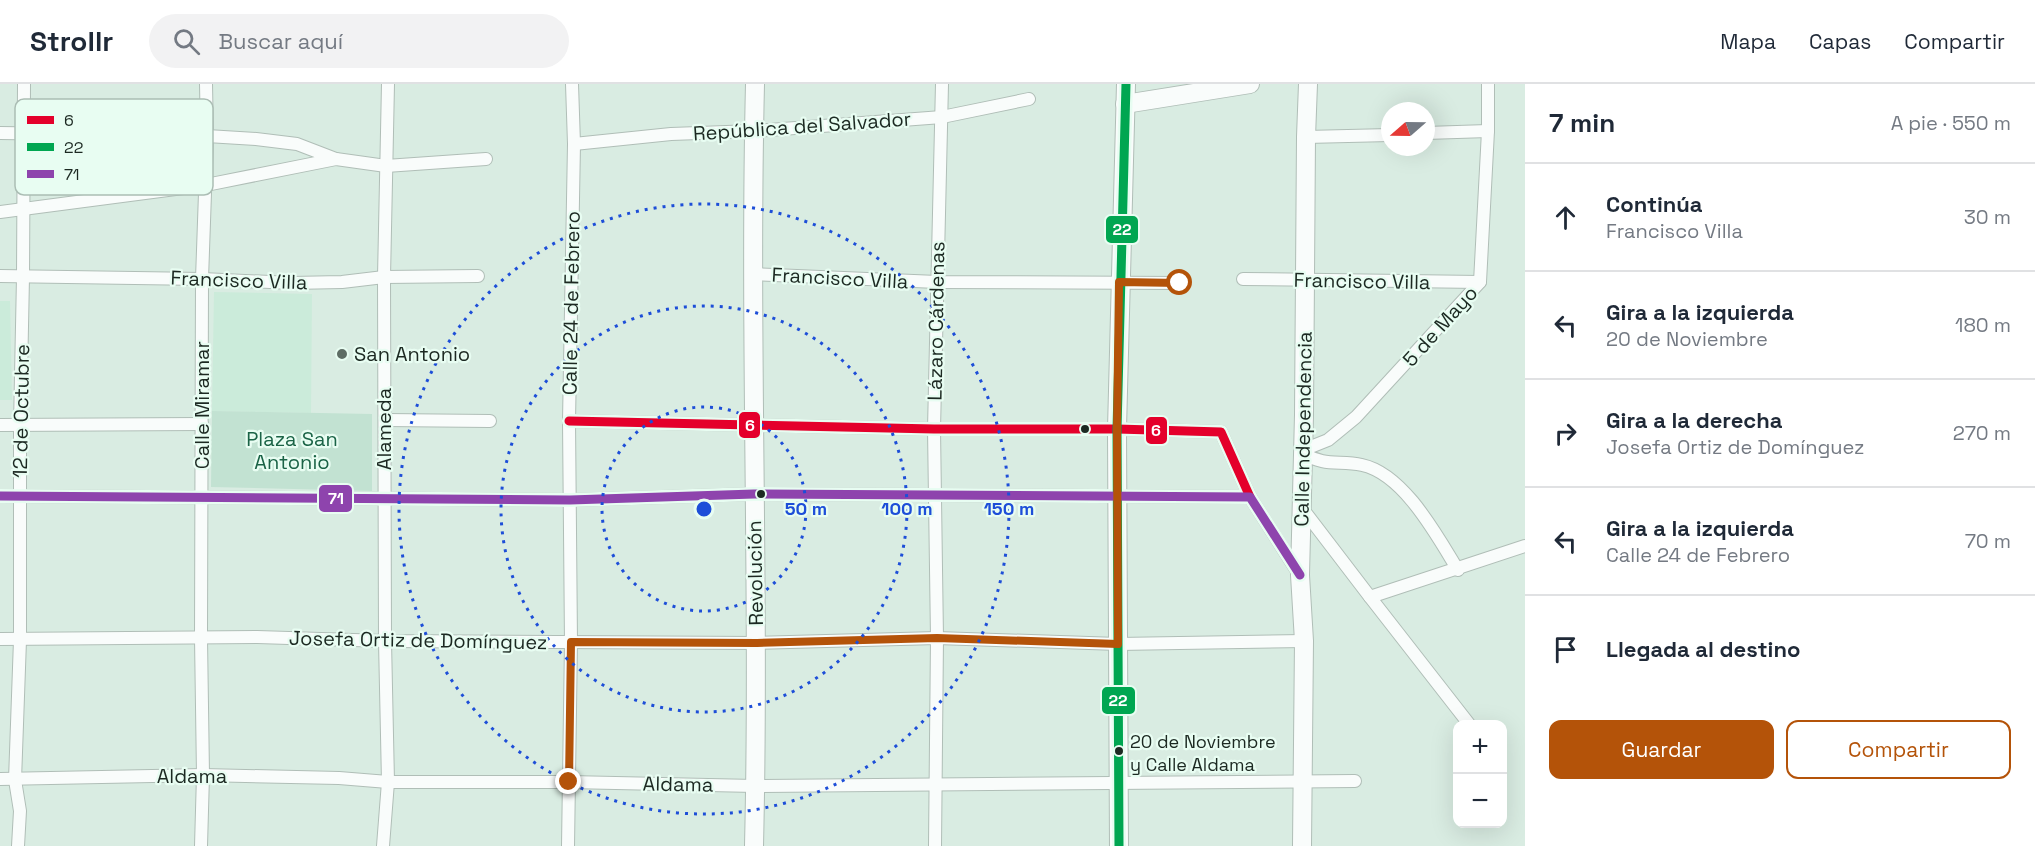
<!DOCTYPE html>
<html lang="es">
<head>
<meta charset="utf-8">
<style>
  :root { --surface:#fff; --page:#f2f2f3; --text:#1f2937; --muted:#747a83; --line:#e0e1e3; --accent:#b45309 }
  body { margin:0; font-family:"Space Grotesk",sans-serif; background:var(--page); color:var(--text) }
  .controls { position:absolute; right:18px; bottom:18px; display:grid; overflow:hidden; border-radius:12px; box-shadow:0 6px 24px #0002 }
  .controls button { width:54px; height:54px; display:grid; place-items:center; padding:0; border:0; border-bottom:2px solid var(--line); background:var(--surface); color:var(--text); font:30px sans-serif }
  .compass { position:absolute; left:1381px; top:18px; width:54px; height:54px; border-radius:50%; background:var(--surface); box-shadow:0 6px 24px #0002; rotate:250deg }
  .stop { position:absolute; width:18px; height:18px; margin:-14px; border:4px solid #b45309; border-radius:50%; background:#fff }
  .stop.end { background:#b45309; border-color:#fff; box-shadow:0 2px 6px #0008 }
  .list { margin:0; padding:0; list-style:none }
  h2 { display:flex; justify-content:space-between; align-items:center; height:78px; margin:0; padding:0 24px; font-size:26px }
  h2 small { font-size:20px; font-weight:400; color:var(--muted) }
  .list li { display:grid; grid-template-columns:39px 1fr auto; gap:18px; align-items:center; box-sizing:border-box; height:108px; padding:0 24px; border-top:2px solid var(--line) }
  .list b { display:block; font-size:22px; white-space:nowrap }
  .list p { margin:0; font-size:20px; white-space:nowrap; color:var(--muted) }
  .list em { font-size:20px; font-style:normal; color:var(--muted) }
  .actions { display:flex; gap:12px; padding:18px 24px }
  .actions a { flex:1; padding:14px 0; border:2px solid var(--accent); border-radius:12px; text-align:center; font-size:21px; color:var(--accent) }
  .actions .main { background:var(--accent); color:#fff }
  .icon { flex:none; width:33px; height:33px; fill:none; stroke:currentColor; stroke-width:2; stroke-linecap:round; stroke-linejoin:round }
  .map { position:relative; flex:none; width:1525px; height:762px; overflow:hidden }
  header { display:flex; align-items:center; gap:36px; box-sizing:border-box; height:84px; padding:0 30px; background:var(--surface); border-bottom:2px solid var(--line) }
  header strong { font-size:28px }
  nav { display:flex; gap:33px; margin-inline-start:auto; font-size:21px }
  .search { width:420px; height:54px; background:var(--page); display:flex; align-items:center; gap:15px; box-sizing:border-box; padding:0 21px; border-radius:33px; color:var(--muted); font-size:22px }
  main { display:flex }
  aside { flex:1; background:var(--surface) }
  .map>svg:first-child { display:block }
  .built { fill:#cbebda }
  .green { fill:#c2e2d2 }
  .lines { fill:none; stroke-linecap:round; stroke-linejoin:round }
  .street-casing { stroke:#b0beb7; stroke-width:14 }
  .secondary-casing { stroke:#b0beb7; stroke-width:20 }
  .street { stroke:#f9fcfb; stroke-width:12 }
  .secondary { stroke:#f9fcfb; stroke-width:18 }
  .bus-1-casing { stroke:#e8fdf2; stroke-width:14 }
  .bus-2-casing { stroke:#e8fdf2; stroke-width:14 }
  .bus-3-casing { stroke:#e8fdf2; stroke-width:14 }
  .bus-1 { stroke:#e4002b; stroke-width:9 }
  .bus-2 { stroke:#00a651; stroke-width:9 }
  .bus-3 { stroke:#8e44ad; stroke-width:9 }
  .route { stroke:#b45309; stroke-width:8 }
  .ring { fill:none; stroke:#1d4ed8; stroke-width:3; stroke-dasharray:3 6 }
  .poi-dot { fill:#5e6d65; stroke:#e8fdf2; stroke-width:2 }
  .bus-dot { fill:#1c2922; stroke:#e8fdf2; stroke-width:2 }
  .labels { text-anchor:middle; stroke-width:4.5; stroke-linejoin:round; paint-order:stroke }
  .bus-label { font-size:18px; fill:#1c2922; stroke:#e8fdf2; text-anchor:start }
  .street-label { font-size:20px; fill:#1c2922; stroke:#e8fdf2 }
  .poi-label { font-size:20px; fill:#1c2922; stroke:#e8fdf2; text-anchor:start }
  .park-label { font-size:20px; fill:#1a6346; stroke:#e8fdf2 }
  .key { fill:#e8fdf2; stroke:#abbdb4; stroke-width:1.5 }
  .key-label { font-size:16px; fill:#1c2922 }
  .centre { fill:#1d4ed8; stroke:#e8fdf2; stroke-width:3 }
  .ring-label { font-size:18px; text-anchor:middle; font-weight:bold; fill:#1d4ed8; stroke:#e8fdf2; stroke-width:4.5; stroke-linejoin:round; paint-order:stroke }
  .line-badge { stroke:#e8fdf2; stroke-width:2 }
  .badge-label { font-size:16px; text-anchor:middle; font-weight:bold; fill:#fff }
</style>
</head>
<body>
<header>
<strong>Strollr</strong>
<div class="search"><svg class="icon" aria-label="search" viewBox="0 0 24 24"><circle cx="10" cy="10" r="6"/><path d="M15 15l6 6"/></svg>Buscar aquí</div>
<nav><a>Mapa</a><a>Capas</a><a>Compartir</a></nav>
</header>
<main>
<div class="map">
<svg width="1525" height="762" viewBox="0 0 1525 762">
  <rect width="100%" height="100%" fill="#d9ece2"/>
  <!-- built -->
  <g class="built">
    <path d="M214,208l98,2 -1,119 -99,-2z"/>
    <path d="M0,217h10l2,99h-12z"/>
  </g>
  <!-- green -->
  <path class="green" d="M212,327l160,3v77l-161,-4z"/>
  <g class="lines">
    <!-- street casing -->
    <g class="street-casing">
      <g id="street">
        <path d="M0,49l207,3 49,3 41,5 39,15 50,7 100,-7"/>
        <path d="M1426,49l62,-2"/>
        <path d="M1306,53l84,-2"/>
        <path d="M574,60l97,-10 83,-3 188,-14 87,-18"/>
        <path d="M0,128l206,-27 130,-26"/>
        <path d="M753,190l184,8 243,1"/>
        <path d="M0,192l202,3 90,4 50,-1 42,-5 94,-1"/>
        <path d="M1243,195l237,3"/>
        <path d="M385,336l105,1"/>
        <path d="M569,337l365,8h183l104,3 29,65"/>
        <path d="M0,341l202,-1"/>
        <path d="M1303,366l25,-10 28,-23 124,-135 8,-151v-47"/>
        <path d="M1303,369c22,14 36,7 59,12 42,9 75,71 96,105"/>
        <path d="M0,412l570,4 184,-6 496,3 49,77"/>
        <path d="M1302,424l68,89 155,-51"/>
        <path d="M1370,513l99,127"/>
        <path d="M0,555l257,-2 128,4 372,2 180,-5 181,6 186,-3"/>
        <path d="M0,695l203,-4 136,3 49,4h181l186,4 600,-5"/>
        <path d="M18,762l2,-35 -5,-31 5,-140v-215l3,-148 1,-193"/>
        <path d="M201,762l2,-71 -2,-137 1,-359 5,-143 -1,-52"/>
        <path d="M383,762l5,-64 -3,-141 -1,-364 4,-193"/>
        <path d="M568,762l3,-204 -2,-221 5,-277 -2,-60"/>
        <path d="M935,762l2,-208 -3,-209 8,-345"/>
      </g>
    </g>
    <!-- secondary casing -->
    <g class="secondary-casing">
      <g id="secondary">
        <path d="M1125,20l125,-20"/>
        <path d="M754,762c6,-254 -5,-508 1,-762"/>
        <path d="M1119,762l-2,-417 9,-345"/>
        <path d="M1302,762l2,-205 -4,-66 4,-160 2,-278 2,-53"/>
      </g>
    </g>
    <!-- street -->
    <use href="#street" class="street"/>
    <!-- secondary -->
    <use href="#secondary" class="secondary"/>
    <!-- bus-1 casing -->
    <g class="bus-1-casing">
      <path id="bus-1" d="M569,337l365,8h183l104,3 29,65"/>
    </g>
    <!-- bus-2 casing -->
    <g class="bus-2-casing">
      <path id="bus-2" d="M1119,762l-2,-417 9,-345"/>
    </g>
    <!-- bus-3 casing -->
    <g class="bus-3-casing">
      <path id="bus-3" d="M0,412l570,4 184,-6 496,3 50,78"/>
    </g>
    <!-- bus-1 -->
    <use href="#bus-1" class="bus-1"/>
    <!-- bus-2 -->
    <use href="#bus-2" class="bus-2"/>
    <!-- bus-3 -->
    <use href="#bus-3" class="bus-3"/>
  </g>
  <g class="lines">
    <!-- route -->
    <path class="route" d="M569,698l2,-140 186,1 180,-5 181,6 -1,-215 2,-147 61,1"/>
  </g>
  <!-- distance rings -->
  <g class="ring">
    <circle cx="704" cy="425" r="102"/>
    <circle cx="704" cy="425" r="203"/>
    <circle cx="704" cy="425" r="305"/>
  </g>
  <!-- markers -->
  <circle class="poi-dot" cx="342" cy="270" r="6"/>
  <g class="bus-dot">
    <circle cx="1085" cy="345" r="5"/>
    <circle cx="761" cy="410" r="5"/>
    <circle cx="1119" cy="667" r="5"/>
  </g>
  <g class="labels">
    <!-- bus labels -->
    <g class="bus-label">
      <text x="1130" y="664">20 de Noviembre<tspan x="1130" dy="23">y Calle Aldama</tspan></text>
    </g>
    <!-- street labels -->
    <g class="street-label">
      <text transform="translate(802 42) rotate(-4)" y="7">República del Salvador</text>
      <text transform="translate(840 194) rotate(3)" y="7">Francisco Villa</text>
      <text transform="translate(239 196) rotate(2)" y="7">Francisco Villa</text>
      <text transform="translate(1362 197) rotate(1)" y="7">Francisco Villa</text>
      <text transform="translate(571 219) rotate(-89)" y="7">Calle 24 de Febrero</text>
      <text transform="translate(936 237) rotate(-89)" y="7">Lázaro Cárdenas</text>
      <text transform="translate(1440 242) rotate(-48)" y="7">5 de Mayo</text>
      <text transform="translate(202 321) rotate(-90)" y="7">Calle Miramar</text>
      <text transform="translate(21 327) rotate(-89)" y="7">12 de Octubre</text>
      <text transform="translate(384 345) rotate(-90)" y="7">Alameda</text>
      <text transform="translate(1303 345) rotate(-89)" y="7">Calle Independencia</text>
      <text transform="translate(755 489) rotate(-91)" y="7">Revolución</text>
      <text transform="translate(418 556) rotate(1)" y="7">Josefa Ortiz de Domínguez</text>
      <text x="192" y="699">Aldama</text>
      <text transform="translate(678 700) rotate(1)" y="7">Aldama</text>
    </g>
    <!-- poi labels -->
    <g class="poi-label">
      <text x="354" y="277">San Antonio</text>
    </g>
    <!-- park labels -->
    <g class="park-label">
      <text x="292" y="362">Plaza San<tspan x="292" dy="23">Antonio</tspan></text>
    </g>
  </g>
  <!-- legend -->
  <rect x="15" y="15" width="198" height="96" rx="9" class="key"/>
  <rect x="27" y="32" width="27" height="8" fill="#e4002b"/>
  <rect x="27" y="59" width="27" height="8" fill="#00a651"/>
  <rect x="27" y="86" width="27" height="8" fill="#8e44ad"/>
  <g class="key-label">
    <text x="64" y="42">6</text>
    <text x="64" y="69">22</text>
    <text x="64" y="96">71</text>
  </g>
  <circle cx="704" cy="425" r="9" class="centre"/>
  <g class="ring-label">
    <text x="806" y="431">50 m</text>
    <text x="907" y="431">100 m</text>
    <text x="1009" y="431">150 m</text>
  </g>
  <g class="line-badge">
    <rect x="1105" y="131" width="34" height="29" rx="6" fill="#00a651"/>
    <rect x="738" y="327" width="23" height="28" rx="6" fill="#e4002b"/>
    <rect x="1145" y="332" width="23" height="29" rx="6" fill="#e4002b"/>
    <rect x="318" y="400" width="35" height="29" rx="6" fill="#8e44ad"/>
    <rect x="1101" y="602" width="35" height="29" rx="6" fill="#00a651"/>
  </g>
  <g class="badge-label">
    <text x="1122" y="151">22</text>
    <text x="750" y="347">6</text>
    <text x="1156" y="352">6</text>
    <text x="336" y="420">71</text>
    <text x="1118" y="622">22</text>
  </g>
</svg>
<div class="controls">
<button>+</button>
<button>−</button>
</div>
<svg class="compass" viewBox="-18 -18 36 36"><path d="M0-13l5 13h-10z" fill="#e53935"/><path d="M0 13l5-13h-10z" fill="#747a83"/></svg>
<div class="stop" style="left:1180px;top:199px"></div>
<div class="stop end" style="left:569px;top:698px"></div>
</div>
<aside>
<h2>7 min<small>A pie · 550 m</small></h2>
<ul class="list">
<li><svg class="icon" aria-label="ahead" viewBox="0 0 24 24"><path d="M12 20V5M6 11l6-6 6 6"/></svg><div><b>Continúa</b><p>Francisco Villa</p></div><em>30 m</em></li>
<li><svg class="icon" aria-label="left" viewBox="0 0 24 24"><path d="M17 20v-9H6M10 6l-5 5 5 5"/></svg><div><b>Gira a la izquierda</b><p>20 de Noviembre</p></div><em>180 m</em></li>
<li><svg class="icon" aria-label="right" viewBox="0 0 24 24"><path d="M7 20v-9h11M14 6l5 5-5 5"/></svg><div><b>Gira a la derecha</b><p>Josefa Ortiz de Domínguez</p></div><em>270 m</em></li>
<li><svg class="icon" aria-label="left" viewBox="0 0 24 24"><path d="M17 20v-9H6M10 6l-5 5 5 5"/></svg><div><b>Gira a la izquierda</b><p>Calle 24 de Febrero</p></div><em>70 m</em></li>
<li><svg class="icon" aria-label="arrive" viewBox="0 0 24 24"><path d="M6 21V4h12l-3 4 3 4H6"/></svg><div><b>Llegada al destino</b></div></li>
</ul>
<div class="actions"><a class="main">Guardar</a><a>Compartir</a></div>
</aside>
</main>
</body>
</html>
